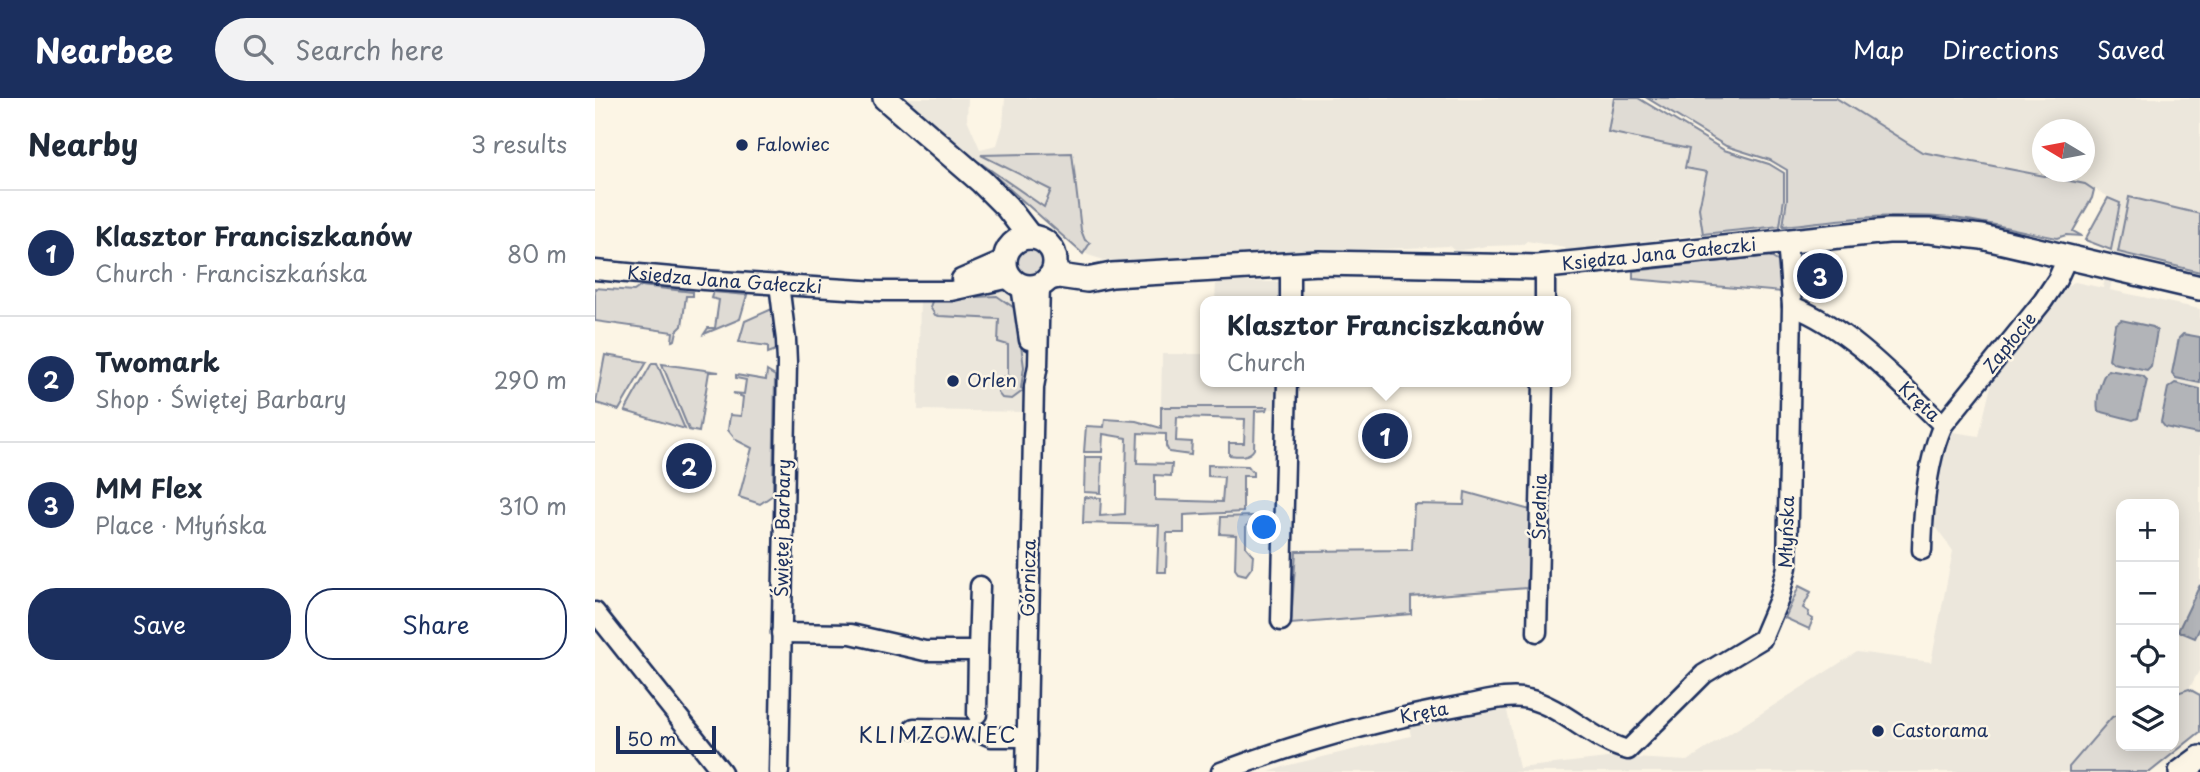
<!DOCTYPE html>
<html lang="en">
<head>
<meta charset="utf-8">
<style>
  :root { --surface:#fff; --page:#f2f2f3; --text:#1f2937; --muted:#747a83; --line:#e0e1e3; --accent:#1b2f5e }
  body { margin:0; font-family:"Playpen Sans",sans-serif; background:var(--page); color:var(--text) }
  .controls { position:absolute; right:21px; bottom:21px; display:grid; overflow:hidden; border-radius:14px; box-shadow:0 4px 18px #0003 }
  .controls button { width:63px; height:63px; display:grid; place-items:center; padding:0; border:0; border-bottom:2px solid var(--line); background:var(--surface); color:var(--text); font:35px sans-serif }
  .compass { position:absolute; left:1437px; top:21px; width:63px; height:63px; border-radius:50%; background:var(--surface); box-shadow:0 4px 18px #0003; rotate:280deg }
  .scale { position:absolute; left:21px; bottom:18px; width:100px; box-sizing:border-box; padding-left:7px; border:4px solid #1b2f5e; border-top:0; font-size:19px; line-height:24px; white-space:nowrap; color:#1b2f5e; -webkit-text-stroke:5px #fcf5e5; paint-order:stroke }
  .you { position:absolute; left:670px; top:430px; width:24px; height:24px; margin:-18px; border:5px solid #fff; border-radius:50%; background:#1a73e8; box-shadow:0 0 0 10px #1a73e833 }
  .badge { display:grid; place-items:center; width:46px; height:46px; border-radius:50%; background:var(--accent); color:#fff; font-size:23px; font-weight:700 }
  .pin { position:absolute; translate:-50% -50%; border:4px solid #fff; box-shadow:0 2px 7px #0006 }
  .popup { position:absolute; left:605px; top:198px; width:371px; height:91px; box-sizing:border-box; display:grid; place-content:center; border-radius:14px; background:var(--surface); filter:drop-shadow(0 2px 5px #0005); font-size:23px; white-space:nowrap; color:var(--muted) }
  .popup b { font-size:26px; color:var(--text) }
  .popup::after { content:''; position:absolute; left:50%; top:100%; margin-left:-14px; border:14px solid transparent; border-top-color:var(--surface) }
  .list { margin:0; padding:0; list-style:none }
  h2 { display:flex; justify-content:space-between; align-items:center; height:91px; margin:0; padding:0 28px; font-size:30px }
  h2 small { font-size:23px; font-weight:400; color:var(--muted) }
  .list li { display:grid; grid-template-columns:46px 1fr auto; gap:21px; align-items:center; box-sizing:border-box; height:126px; padding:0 28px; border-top:2px solid var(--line) }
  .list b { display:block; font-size:26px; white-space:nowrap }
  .list p { margin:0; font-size:23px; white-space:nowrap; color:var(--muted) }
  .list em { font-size:23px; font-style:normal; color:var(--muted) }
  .actions { display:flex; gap:14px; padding:21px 28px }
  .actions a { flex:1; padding:16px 0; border:2px solid var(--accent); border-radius:28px; text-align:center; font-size:24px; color:var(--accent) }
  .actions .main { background:var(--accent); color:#fff }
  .icon { flex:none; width:38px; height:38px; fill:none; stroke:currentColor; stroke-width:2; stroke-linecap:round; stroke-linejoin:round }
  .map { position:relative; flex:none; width:1605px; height:674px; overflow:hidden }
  header { display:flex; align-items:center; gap:42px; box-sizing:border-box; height:98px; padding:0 35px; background:var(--accent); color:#fff }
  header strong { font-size:33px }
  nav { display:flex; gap:38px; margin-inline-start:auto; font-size:24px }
  .search { width:490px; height:63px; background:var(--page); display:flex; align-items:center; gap:18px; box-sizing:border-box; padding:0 24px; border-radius:38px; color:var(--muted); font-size:26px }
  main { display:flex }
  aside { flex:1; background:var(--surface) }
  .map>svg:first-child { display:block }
  .built { fill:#ece7dc; fill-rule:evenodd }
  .green { fill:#dfdbd4; stroke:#7d8599; stroke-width:2 }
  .water { fill:#b2b4b8; stroke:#767f94; stroke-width:2 }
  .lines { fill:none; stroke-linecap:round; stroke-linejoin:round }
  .minor-casing { stroke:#1b2f5e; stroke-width:23 }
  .major-casing { stroke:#1b2f5e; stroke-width:28 }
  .minor { stroke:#fcf5e5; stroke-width:18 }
  .major { stroke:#fcf5e5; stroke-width:23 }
  .poi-dot { fill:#1b2f5e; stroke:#fcf5e5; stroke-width:2.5 }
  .labels { text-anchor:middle; stroke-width:5; stroke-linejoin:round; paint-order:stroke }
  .poi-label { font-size:18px; fill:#1b2f5e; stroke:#fcf5e5; text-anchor:start }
  .street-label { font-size:18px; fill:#1b2f5e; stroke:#fcf5e5 }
  .quarter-label { font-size:21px; letter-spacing:2px; fill:#1b2f5e; stroke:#fcf5e5 }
</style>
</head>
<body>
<header>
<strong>Nearbee</strong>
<div class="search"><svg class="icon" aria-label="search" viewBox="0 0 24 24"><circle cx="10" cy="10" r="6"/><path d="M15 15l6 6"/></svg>Search here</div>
<nav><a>Map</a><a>Directions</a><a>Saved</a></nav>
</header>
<main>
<aside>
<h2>Nearby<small>3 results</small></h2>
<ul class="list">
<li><span class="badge">1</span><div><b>Klasztor Franciszkanów</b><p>Church · Franciszkańska</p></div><em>80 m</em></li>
<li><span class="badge">2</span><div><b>Twomark</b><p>Shop · Świętej Barbary</p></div><em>290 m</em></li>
<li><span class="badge">3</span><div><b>MM Flex</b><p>Place · Młyńska</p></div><em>310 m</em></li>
</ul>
<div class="actions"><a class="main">Save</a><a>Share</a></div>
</aside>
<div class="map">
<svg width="1605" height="674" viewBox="0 0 1605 674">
  <rect width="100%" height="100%" fill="#fcf5e5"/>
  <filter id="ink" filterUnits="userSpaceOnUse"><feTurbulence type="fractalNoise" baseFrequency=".0143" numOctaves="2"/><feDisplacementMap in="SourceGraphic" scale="14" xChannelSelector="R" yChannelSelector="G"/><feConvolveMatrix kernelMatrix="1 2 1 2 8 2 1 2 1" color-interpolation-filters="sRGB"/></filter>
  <g filter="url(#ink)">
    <!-- built -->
    <g class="built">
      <path d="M308,0h65l-1,21 13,30 17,-4 6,-20 2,-27h609l-6,34 81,18 -4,17 22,5 -8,36 4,26 -122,15 -13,4h-3v-5l-38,-7 -5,4 -35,1 -32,5 -6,-5 -339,16 -22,-7 -16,-12z"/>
      <path d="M1241,0h364v116l-71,-16 -19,92 90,19v360l-11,20 -15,5v-190h-53v209l-9,4 -5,55h-838l20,-7 122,-29 -2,-10 97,-20 13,62 97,-11 71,4 170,-109 74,10 22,-111 -24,-34 4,-31 14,-53 6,-1 26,4 13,-55 78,-97 5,-2 28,6 17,-85 -35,-19 -163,-32zM1448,32h42v42h-42z"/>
      <path d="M621,184h63l-1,19h-63z"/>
      <path d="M417,189l7,11 7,57 1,57 -109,-2 2,-116z"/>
      <path d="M567,256h43v28h71l-1,27 -114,-2z"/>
    </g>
    <!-- green -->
    <g class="green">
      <path d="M1019,0h24l86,52 45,14 15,9v26l-4,27 -77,8 -4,-26 8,-36 -22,-4 4,-19 -81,-17z"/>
      <path d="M1052,0h189l86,54 163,32 9,6 -2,8 -19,33 9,5 -16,-1 -9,3c-35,-6 -70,-17 -106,-20 -56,-6 -112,2 -168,8l4,-27v-29l-17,-10 -44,-14z"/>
      <path d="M477,55l9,77 4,10 5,3 -7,11 -104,-92 65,45 7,-17 -70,-35z"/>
      <path d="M1534,99l71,17v58l-82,-20z"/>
      <path d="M1513,100l12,5 -9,47 -26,-10z"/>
      <circle cx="435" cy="164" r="14"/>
      <path d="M1174,158l10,6 3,30 -149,-13v-8z"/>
      <path d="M46,188l52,6v4h-7l-4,30 -5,5 -2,9 -3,1 1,-9 -78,-11v-33l39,3z"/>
      <path d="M118,194l34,3 -7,24 -36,15 4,-6h7l4,-28 -8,-2z"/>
      <path d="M402,198l19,13 8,58 -3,21 3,2 -12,9 -10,-1 -4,-5v-15l10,-2v-31l-10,-3 1,-23 -60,-3 -4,-1 -5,-8 3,-8z"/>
      <path d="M177,211l5,35 -1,6 -8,3v-7l-29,-4 6,-21z"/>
      <path d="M10,257l42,7 -28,48 -23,-7z"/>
      <path d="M57,265h5l28,66 -60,-18z"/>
      <path d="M67,266l57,8h-10l-10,60 -10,-2z"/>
      <path d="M172,273l8,5 -2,119 -13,9 -21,-7 13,-49 -16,-8 -8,-10 2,-15 11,1 2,-19 -10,-4 11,1 2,-14 -10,-2v-3l30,5z"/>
      <path d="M566,309h107l-1,3 -12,1 -1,38c-5,9 -16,7 -25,6v-12h15l1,-24 -68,-2 -1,24 16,1 -1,13 -22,-3 -3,-6v-12l-28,-1 -1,30 35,1 -1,12 -16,-1v25l67,2 2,-25 -16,-1v-11l40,1 5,6v4h-10v36l-59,3v18h-17l-1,39h-9l2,-47 -76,-2 1,-26 17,1 -1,18 25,-2 2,-76 -24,-4 -1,18h-18l2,-26 18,1 1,-8 31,2 25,7z"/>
      <path d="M490,359h17l-1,36 -17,-1z"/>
      <path d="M870,394l69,19 -7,77 -116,9v17l-120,10 5,-73 116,-1 2,-46 50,1z"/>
      <path d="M658,418v5l-7,5v21l7,8 -1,12 -6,8 -8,-2 -3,-4 1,-34 -16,-1 1,-17z"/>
      <path d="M1204,488l12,6 -8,16 6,4 -1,4 5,3 -4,10 -24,-11z"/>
      <path d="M1594,591l11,6v37l-50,40h-81v-5l43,-50 9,-4v33h53v-52z"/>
    </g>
    <!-- water -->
    <g class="water">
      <path d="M1526,222l32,7 4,4 -6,35 -4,4 -34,-7 -4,-4 6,-34z"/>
      <path d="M1588,236l17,3v46l-24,-5 -4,-5 7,-35z"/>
      <path d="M1513,272l35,6 4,4 -9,38 -5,2 -35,-9c-2,-11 2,-33 10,-41z"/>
      <path d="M1580,285l25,6v44l-3,1 -32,-7 -4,-5 7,-34z"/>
      <path d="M1605,487v43l-5,10 -17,-7z"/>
    </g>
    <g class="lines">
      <!-- minor casing -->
      <g class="minor-casing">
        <g id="minor">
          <path id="s1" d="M0,172l109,10 174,11h73l60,-13"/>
          <path d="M366,181l44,-19"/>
          <path d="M426,188l8,54"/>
          <path d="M695,203v-38"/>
          <path d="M950,203v-34"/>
          <path d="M1197,208c59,23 106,76 151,119 -16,35 -20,86 -21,125"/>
          <path d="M1348,327l100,-124 14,-21 11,-24"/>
          <path d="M0,514l127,160"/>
          <path d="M686,523l6,-239"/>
          <path d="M942,534l6,-250"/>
          <path d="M186,535l70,1 74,17h53l2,-65"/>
          <path d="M382,616l1,-63"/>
          <path d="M319,630l58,1 19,8h36"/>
          <path d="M184,674l8,-409 -1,-23 -7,-56"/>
          <path d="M431,674l8,-385 4,-22 2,-80"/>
          <path d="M626,674c79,-30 159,-52 243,-67 19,-3 45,-11 64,-6 35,8 66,43 100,51l76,-76 58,-35 17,-40 8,-32 5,-261 -5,-66"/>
        </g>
      </g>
      <!-- major casing -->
      <g class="major-casing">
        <g id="major">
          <path d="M290,0l97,84 25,25 23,30"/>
          <circle cx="435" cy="164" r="25"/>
          <path id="s2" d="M454,180l10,-2 28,4 25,-5 207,-12 218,4 351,-36h41l53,6 218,51"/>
          <path d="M1586,674l19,-14"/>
        </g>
      </g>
      <!-- minor -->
      <use href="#minor" class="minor"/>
      <!-- major -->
      <use href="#major" class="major"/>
    </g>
  </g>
  <!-- markers -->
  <g class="poi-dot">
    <circle cx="147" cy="47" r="7"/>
    <circle cx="358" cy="283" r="7"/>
    <circle cx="1283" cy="633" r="7"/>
  </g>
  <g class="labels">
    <!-- poi labels -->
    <g class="poi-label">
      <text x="161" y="53">Falowiec</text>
      <text x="372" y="289">Orlen</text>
      <text x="1297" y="639">Castorama</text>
    </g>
    <!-- street labels -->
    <g class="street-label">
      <text dy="6" stroke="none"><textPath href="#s2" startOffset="612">Księdza Jana Gałeczki</textPath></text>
      <text dy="6" stroke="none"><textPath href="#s1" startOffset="130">Księdza Jana Gałeczki</textPath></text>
      <text transform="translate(1415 245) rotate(-51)" y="6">Zapłocie</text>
      <text transform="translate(1324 304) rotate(43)" y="6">Kręta</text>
      <text transform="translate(945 409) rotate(-89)" y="6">Średnia</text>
      <text transform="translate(188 430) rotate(-89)" y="6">Świętej Barbary</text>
      <text transform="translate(1192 434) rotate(-88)" y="6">Młyńska</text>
      <text transform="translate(434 480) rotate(-89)" y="6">Górnicza</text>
      <text transform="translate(829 615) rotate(-11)" y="6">Kręta</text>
    </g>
    <!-- quarter labels -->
    <g class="quarter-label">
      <text x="343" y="645">KLIMZOWIEC</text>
    </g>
  </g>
</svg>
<div class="controls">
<button>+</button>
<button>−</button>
<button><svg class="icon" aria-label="locate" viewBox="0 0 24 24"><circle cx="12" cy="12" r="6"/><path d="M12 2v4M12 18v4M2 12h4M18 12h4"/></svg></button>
<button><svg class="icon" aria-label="layers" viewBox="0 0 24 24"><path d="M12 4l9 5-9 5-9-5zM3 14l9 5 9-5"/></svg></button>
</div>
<svg class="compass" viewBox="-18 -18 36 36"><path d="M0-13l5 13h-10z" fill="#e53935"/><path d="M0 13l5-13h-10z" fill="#747a83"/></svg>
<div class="scale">50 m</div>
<div class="you"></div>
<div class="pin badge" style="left:790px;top:338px">1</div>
<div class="popup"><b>Klasztor Franciszkanów</b>Church</div>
<div class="pin badge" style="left:94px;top:368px">2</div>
<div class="pin badge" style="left:1225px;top:178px">3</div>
</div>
</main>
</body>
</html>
